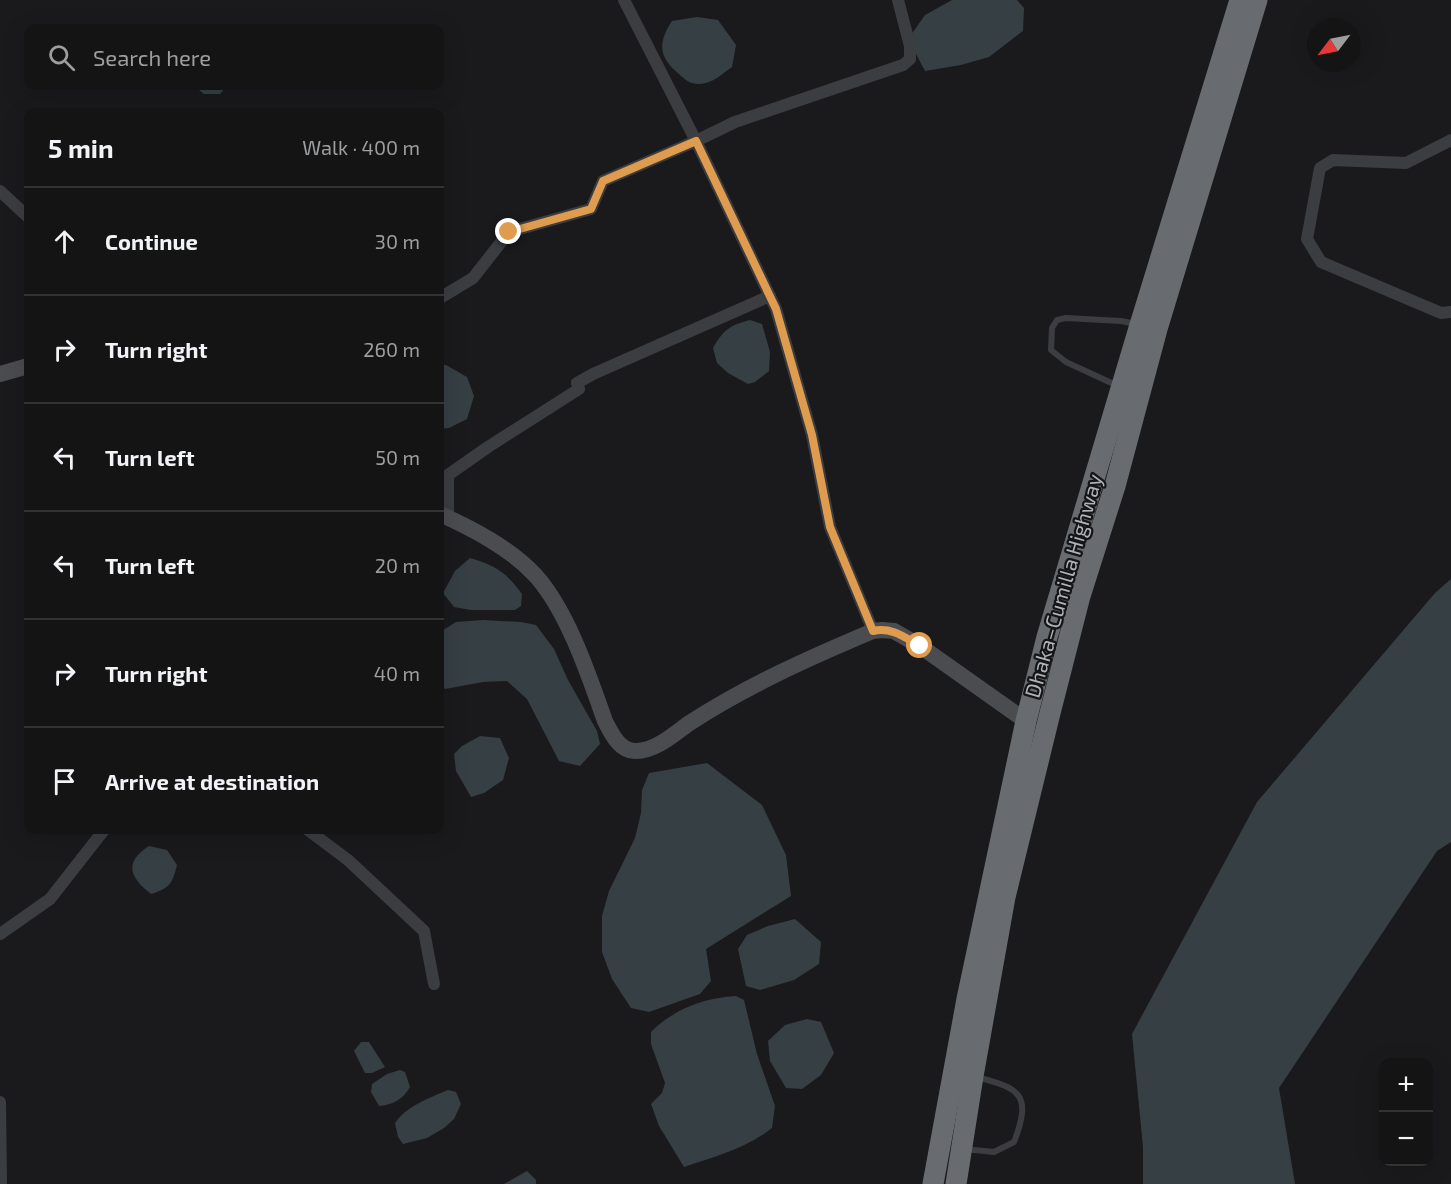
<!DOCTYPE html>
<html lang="en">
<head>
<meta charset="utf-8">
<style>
  :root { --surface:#141415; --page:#1d1d1e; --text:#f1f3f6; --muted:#9d9ea0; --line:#333334 }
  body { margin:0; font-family:"Exo 2",sans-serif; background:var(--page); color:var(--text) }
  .controls { position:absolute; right:18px; bottom:18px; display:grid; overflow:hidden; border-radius:12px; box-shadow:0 6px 24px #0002 }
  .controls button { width:54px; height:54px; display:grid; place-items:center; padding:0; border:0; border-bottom:2px solid var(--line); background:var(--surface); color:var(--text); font:30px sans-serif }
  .compass { position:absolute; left:1307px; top:18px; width:54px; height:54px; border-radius:50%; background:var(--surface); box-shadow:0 6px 24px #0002; rotate:238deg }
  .stop { position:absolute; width:18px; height:18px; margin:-14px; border:4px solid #df9c4f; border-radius:50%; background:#fff }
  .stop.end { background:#df9c4f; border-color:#fff; box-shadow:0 2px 6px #0008 }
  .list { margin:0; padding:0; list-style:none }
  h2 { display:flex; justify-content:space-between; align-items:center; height:78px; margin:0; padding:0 24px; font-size:26px }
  h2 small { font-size:20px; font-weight:400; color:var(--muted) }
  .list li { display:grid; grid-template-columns:39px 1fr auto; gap:18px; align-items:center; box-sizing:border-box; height:108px; padding:0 24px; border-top:2px solid var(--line) }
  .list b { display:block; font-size:22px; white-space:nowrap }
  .list em { font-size:20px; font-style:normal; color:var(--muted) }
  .icon { flex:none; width:33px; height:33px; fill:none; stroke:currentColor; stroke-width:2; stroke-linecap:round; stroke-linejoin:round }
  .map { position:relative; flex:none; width:1451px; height:1184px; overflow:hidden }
  .search { position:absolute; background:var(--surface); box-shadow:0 6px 24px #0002; left:24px; top:24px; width:420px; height:66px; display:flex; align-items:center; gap:15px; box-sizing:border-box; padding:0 21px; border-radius:12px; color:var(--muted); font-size:22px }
  .panel { position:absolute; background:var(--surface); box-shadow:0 6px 24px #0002; left:24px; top:108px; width:420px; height:726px; border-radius:12px }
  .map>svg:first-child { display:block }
  .water { fill:#353f44 }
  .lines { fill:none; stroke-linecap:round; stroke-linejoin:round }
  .lane { stroke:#3c3d41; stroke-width:6 }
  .street { stroke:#3c3d41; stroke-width:12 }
  .secondary { stroke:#4a4c50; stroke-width:16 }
  .highway { stroke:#686c71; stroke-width:21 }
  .route { stroke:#df9c4f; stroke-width:8 }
  .labels { text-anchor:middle; stroke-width:4.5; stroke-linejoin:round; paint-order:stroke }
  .street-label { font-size:21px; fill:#aeb3ba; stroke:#151517 }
</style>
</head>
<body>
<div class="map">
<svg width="1451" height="1184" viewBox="0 0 1451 1184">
  <rect width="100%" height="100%" fill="#1a1a1c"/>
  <!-- water -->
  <g class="water">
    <path d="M952,0h65l7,8 -1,23 -34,26 -28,8 -36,6 -11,-21 -3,-15 14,-20z"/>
    <path d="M697,17l21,3 18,25 -4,22c-10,7 -20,17 -33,17 -9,0 -14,-4 -20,-10 -21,-17 -21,-32 -7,-53z"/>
    <path d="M194,86h33l-7,8h-16z"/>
    <path d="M750,320l12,4 8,28 -1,19 -14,11 -7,2 -20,-11 -11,-10 -4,-15c10,-18 17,-23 37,-28z"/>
    <path d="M440,365h6l21,12 7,19 -7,23 -18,9 -9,1z"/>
    <path d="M470,558c25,7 37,15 52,36l-1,12 -6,4h-44l-17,-3 -11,-14 12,-22z"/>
    <path d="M1451,579v263l-14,9 -158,237 16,96h-152v-37l-11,-113 125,-232 178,-209z"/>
    <path d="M483,620l38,2 15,3 18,24 14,31 29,51 3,13 -20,22 -21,-5 -32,-62 -20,-18 -24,1 -38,7 -5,-9v-48l16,-10z"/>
    <path d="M480,736l20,2 9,20 -6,22 -19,13 -13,4 -15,-26 -2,-17 8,-8z"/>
    <path d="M707,763l55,42 24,50 5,41 -85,53 5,32 -11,13 -51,18 -18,-4 -19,-29 -10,-27v-36l7,-25 26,-53 6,-25 1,-23 7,-17z"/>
    <path d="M149,846l18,4 10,15c-5,19 -7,23 -26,29 -22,-17 -27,-32 -2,-48z"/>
    <path d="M795,919l26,23 -2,22 -25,16 -34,10 -14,-4 -8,-37 9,-14 21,-9z"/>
    <path d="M736,996l8,4 13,54 18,52 -3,22c-25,20 -58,29 -88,39l-25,-41 -8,-22 11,-11 3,-10 -14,-39v-12c23,-23 52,-34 85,-36z"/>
    <path d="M807,1019l14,3 13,31 -13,22 -19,14 -16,-1 -16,-27 -2,-20 17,-16z"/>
    <path d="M361,1042h8l16,25 -13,6h-7l-11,-22z"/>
    <path d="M400,1070l5,2 5,15c-7,12 -17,18 -31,19l-8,-14 1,-8 15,-10z"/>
    <path d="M448,1090l8,2 5,12 -7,15 -10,9 -17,10 -24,6 -5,-7 -3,-14c12,-17 34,-25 53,-33z"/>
    <path d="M527,1171l9,9v4h-32z"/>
  </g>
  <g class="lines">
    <!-- lane -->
    <g class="lane">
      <path d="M1118,386l-52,-24 -15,-12 1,-22 5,-8 9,-2 55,3 15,3"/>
      <path d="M964,1149l30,3 20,-10c18,-47 7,-54 -38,-65"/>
    </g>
    <!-- street -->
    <g class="street">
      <path d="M624,0l72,141 80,168 36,126 18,92 43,104"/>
      <path d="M1451,140l-45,23 -73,-3 -13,8 -13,71 14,23 120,51 10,-1"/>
      <path d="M0,191l28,26"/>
      <path d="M440,298l33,-20 36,-46 82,-23 12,-28 93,-40 39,-19 168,-57 7,-6v-13l-12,-46"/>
      <path d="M448,518v-43l40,-28 91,-58 -2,-6 16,-9 177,-78"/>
      <path d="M308,830l40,30 76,71 10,53"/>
      <path d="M0,934l50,-35 54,-69"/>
      <path d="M0,1102l1,82"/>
    </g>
    <!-- secondary -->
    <g class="secondary">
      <path d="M0,374l28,-8"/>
      <path d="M440,514c33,15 70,34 96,62 32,36 53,100 69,145 6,12 15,31 31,30 19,0 37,-16 52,-27 58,-38 121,-66 185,-93l9,-1 12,1 26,15 106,75"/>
    </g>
    <!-- highway -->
    <g class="highway">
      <path d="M933,1184l34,-185 59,-278 21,-84 93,-312 100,-325"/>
      <path d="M956,1184l17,-108 32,-179 45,-184 30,-117 35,-110 42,-157 100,-329"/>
    </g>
  </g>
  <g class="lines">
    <!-- route -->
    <path class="route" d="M509,232l82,-23 12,-28 93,-40 80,168 36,126 18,92 43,104c19,-4 31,6 47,15"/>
  </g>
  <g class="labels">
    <!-- street labels -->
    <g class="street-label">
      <text transform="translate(1064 586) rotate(-74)" y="7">Dhaka–Cumilla Highway</text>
    </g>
  </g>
</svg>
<div class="controls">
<button>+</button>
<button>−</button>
</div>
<svg class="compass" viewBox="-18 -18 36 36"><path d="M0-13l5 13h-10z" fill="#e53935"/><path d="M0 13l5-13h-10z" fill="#9d9ea0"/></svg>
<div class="stop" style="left:920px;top:646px"></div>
<div class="stop end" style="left:509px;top:232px"></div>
<div class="search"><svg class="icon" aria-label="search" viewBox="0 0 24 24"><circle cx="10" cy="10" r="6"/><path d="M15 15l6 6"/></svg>Search here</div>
<section class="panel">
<h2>5 min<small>Walk · 400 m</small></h2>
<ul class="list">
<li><svg class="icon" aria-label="ahead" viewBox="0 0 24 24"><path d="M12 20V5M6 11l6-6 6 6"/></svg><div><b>Continue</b></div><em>30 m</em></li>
<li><svg class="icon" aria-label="right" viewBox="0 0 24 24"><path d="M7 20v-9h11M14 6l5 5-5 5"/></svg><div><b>Turn right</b></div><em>260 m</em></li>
<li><svg class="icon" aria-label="left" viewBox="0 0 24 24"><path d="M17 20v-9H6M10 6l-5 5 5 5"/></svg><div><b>Turn left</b></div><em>50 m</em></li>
<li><svg class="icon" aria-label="left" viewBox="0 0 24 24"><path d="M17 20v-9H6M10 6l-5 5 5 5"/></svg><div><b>Turn left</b></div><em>20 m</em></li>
<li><svg class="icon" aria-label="right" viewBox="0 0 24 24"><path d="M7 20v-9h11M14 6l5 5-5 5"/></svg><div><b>Turn right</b></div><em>40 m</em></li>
<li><svg class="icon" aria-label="arrive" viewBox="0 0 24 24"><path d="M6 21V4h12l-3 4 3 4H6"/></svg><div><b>Arrive at destination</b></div></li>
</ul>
</section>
</div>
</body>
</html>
